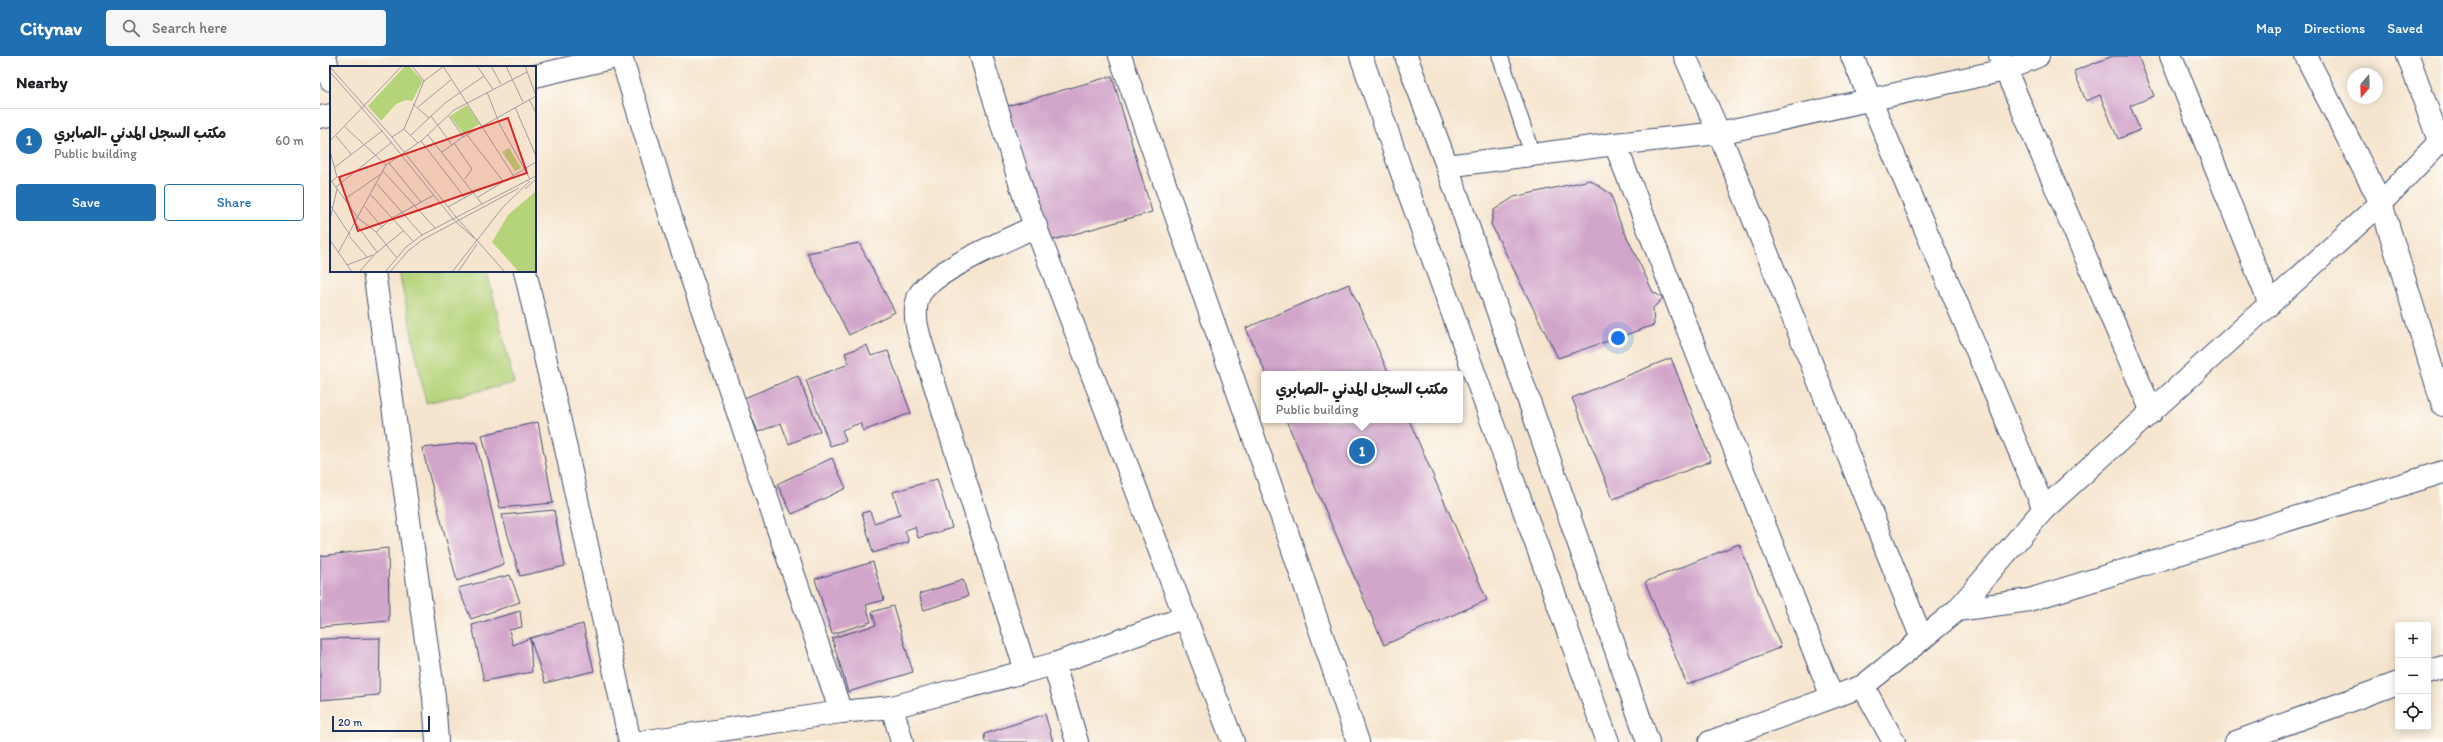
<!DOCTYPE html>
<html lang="en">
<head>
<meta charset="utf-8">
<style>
  :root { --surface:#fff; --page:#f6f6f6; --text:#202124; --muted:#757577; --line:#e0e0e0; --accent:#1f6fb2 }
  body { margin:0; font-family:Itim,"Playpen Sans Arabic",sans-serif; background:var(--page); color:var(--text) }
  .controls { position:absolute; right:12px; bottom:12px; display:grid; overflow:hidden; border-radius:4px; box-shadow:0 2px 10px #0003 }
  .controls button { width:36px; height:36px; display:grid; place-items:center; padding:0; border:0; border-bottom:1px solid var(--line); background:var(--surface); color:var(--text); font:20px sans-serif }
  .compass { position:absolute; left:2027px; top:12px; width:36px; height:36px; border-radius:50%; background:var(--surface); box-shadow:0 2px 10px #0003; rotate:199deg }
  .scale { position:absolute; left:12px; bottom:10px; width:98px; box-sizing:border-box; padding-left:4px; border:2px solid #1b2f5e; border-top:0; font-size:11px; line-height:14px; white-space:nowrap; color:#1b2f5e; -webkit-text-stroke:3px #fdfcf7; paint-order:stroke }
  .you { position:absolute; left:1298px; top:282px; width:14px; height:14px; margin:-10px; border:3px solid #fff; border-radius:50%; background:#1a73e8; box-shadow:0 0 0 6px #1a73e833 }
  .badge { display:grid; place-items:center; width:26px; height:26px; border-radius:50%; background:var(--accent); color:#fff; font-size:13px; font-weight:700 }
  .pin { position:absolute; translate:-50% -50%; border:2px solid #fff; box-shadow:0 1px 4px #0006 }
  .popup { position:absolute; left:941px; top:315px; width:202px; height:52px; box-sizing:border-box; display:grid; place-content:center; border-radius:4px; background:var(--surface); filter:drop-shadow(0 1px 3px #0005); font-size:13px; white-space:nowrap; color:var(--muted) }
  .popup b { font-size:15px; color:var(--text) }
  .popup::after { content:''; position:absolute; left:50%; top:100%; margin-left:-8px; border:8px solid transparent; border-top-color:var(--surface) }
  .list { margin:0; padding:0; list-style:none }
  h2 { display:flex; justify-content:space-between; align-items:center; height:52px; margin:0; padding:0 16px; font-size:17px }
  h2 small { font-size:13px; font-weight:400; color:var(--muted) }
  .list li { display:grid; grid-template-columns:26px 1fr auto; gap:12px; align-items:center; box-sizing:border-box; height:64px; padding:0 16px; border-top:1px solid var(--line) }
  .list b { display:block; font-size:15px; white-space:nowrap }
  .list p { margin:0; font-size:13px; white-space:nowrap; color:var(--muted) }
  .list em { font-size:13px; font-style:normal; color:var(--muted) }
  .actions { display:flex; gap:8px; padding:12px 16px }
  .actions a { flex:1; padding:9px 0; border:1px solid var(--accent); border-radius:4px; text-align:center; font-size:14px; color:var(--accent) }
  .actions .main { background:var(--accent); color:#fff }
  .icon { flex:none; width:22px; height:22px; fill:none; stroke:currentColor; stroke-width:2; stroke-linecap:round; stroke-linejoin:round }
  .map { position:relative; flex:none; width:2123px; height:686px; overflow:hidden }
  header { display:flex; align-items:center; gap:24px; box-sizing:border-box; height:56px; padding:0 20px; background:var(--accent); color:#fff }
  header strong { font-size:19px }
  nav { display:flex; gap:22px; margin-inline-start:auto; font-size:14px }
  .search { width:280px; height:36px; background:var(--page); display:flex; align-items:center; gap:10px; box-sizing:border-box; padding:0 14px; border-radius:4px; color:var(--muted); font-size:15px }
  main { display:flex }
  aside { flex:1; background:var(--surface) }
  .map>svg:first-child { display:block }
  .green { fill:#b5d379; stroke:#68816c }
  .building { fill:#d2a5cb }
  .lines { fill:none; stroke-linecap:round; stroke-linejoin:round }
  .service-casing { stroke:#3c4a6f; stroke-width:17 }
  .minor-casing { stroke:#3c4a6f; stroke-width:24 }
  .tertiary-casing { stroke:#3c4a6f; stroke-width:24 }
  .service { stroke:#fff; stroke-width:15 }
  .minor { stroke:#fff; stroke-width:22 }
  .tertiary { stroke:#fff; stroke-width:22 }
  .inset-road { fill:none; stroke:#9e9ca1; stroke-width:1 }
  .view { fill:#d62828; fill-opacity:0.15; stroke:#d62828; stroke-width:2 }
  .inset-edge { fill:none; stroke:#1b2f5e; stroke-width:2 }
</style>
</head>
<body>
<header>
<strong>Citynav</strong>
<div class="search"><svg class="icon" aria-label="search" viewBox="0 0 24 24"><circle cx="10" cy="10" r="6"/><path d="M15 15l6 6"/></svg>Search here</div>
<nav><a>Map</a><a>Directions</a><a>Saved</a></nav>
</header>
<main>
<aside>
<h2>Nearby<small></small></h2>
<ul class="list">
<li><span class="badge">1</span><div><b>مكتب السجل المدني -الصابري</b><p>Public building</p></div><em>60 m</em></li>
</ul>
<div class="actions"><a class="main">Save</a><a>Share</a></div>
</aside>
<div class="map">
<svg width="2123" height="686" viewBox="0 0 2123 686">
  <rect width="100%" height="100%" fill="#fdfcf7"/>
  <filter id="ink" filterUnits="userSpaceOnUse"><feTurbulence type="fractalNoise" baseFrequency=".025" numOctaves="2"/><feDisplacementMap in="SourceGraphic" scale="8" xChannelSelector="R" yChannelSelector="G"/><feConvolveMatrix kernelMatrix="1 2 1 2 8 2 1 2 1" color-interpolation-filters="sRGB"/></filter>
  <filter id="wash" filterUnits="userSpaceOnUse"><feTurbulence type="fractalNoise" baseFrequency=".012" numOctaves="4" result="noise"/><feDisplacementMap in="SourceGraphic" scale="16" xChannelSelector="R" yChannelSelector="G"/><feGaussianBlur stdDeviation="0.9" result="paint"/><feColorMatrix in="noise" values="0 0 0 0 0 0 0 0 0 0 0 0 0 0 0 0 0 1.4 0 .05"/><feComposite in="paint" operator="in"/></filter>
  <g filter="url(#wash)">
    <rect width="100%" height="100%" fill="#f6e5ce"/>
    <!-- green -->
    <path class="green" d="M79,215h88l27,112 -88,20z"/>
    <g id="blocks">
      <!-- building -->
      <g class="building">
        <path d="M1793,0h25l16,40 -24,10 10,24 -22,9 -18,-44 -14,6 -12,-30z"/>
        <path d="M792,20l40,136 -113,32 -39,-136z"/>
        <path d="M1270,124l21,14 7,24 35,74 10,6 -10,10 1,17 -96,33 -67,-134 3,-14 20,-13z"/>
        <path d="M539,187l36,69 -46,23 -42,-82z"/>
        <path d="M1029,228l40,90h-123l-20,-46z"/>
        <path d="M547,289l4,11 17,-5 23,62 -48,18 -3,-8 -18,7 4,11 -16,5 -24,-66 43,-16 -4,-11z"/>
        <path d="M1351,302l40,103 -98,38 -41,-101z"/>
        <path d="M478,320l22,55 -31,13 -8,-21 -23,9 -14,-34z"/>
        <path d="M966,364h123l78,180 -103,45z"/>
        <path d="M218,366l15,81 -53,5 -18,-73z"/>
        <path d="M156,386l28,122 -47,17 -35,-133z"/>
        <path d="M512,402l14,30 -54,26 -15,-30z"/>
        <path d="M617,423l15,49 -34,10 -3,-11 -10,3 4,12 -36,11 -11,-40 8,-2 4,12 26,-8 -7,-23z"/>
        <path d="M234,454l11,56 -45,10 -18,-61z"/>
        <path d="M1419,488l42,103 -94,38 -42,-103z"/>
        <path d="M68,492l1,73 -69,6v-71z"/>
        <path d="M553,506l11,38 -18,5 5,17 -39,12 -17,-55z"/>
        <path d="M190,519l10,27 -49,17 -13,-31z"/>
        <path d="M643,524l5,16 -44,14 -5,-16z"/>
        <path d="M573,550l20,66 -65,20 -16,-54 44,-13 -4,-13z"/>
        <path d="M200,555l2,16 -13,3 4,15 17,-7 2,34 -48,9 -12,-56z"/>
        <path d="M263,568l11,47 -49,12 -15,-45z"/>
        <path d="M60,582l-1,57 -59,5v-61z"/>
        <path d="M725,658l8,28h-68l-1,-8z"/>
      </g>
    </g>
  </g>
  <g filter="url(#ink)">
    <use href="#blocks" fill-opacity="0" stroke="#3c4a6f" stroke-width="1"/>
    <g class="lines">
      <!-- service casing -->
      <g class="service-casing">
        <path id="service" d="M1180,0l32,98"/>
      </g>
      <!-- minor casing -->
      <g class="minor-casing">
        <g id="minor">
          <path d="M5,0l6,24"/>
          <path d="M301,0l53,171 167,485"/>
          <path d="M661,0l44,143 208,543"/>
          <path d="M800,0l167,476 71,210"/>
          <path d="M1365,0l34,77 203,506"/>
          <path d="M1532,0l192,453"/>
          <path d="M1851,0l99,248"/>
          <path d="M1986,0l75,147 62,202"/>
          <path d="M2088,0l31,85"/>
          <path d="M1680,1l152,355"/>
          <path d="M215,20l84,-20"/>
          <path d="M0,61l11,-2"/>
          <path d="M1295,88l217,553"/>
          <path d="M1127,110l168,-22 104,-11 286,-63 33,-14"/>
          <path d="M54,215l60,426 3,45"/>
          <path d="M205,215l36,155 69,316"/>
          <path d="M1637,554l72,-10 414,-128"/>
          <path d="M734,608l23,78"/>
          <path d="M706,615l-98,-307c-6,-20 -17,-45 -10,-66 8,-25 92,-59 118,-72"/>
          <path d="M2108,616l15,-5"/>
          <path d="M1543,630l31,56"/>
          <path d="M572,651l10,35"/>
          <path d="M321,686l200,-30 51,-5 162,-43 132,-47"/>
          <path d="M1390,686l153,-56 59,-47 35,-29 87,-101 337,-306 62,-65"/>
          <path d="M1916,686l162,-59"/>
        </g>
      </g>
      <!-- tertiary casing -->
      <g class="tertiary-casing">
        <g id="tertiary">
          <path d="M1041,0l44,126 203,560"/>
          <path d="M1086,0l41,110 201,576"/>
        </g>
      </g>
      <!-- service -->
      <use href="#service" class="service"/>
      <!-- minor -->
      <use href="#minor" class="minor"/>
      <!-- tertiary -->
      <use href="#tertiary" class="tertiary"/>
    </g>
  </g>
  <!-- overview -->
  <g transform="translate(10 10)">
    <rect width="206" height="206" fill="#f6e5ce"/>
    <path d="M75,0h4l14,15 -11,20 -6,-1 -10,4 -15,17 -13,-15zM137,39l13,19 -17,10 -13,-18zM179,82l12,20 -6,3 -13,-19zM206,125v81h-17l-27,-30 16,-27z" fill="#b5d379"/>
    <path class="inset-road" d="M82,0l12,15M113,0l70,109M147,0l16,23M161,0l10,18M176,0l17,36M195,0l11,30M0,1l62,70 64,80 49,55M0,6l52,59 71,88 21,19M157,26l13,33 30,54M199,33l7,14M83,38l16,14M88,41l34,-28M185,41l21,49M101,50l21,29M119,50l14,21M15,61l41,38M74,63l14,14 3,-2 44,57M98,69l54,69M137,69l36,46M6,70l15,18M80,70l35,-33 39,-27M62,71l12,-8 20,-48 20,-15M0,75l72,-75M91,75l33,-31 73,-38M124,77l18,26 -7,10M0,85l7,26 -5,4M112,86l21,-15 73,-41M59,97l32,39M5,101l47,-36M53,105l52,57M0,113l28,39 18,14 20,25M47,118l45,51M6,121l56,-45M195,123l11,-10M41,129l42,46M148,131l58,-35M15,133l36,-25M0,139l20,30M35,141l17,20M118,141l27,-15M0,154l7,-31M26,158l21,28M46,166l16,-14 42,-23M19,170l18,21M0,174l22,32M8,187l48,-88 32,-22M17,199l26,-10M29,206l16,-18 28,-23M55,206l21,-25 16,-12 114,-59M60,206l18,-21 14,-11 97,-52M122,206l51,-65 27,-26M128,206l19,-28"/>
    <path class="view" d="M178,52l19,55 -169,58 -19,-54z"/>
    <rect width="206" height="206" class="inset-edge"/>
  </g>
</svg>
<div class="controls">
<button>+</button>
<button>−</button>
<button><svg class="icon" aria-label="locate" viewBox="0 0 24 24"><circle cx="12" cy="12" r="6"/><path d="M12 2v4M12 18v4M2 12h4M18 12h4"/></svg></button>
</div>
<svg class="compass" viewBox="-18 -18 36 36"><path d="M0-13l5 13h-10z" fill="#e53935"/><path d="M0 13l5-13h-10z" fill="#757577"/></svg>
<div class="scale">20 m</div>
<div class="you"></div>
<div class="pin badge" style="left:1042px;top:395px">1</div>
<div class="popup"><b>مكتب السجل المدني -الصابري</b>Public building</div>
</div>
</main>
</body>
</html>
